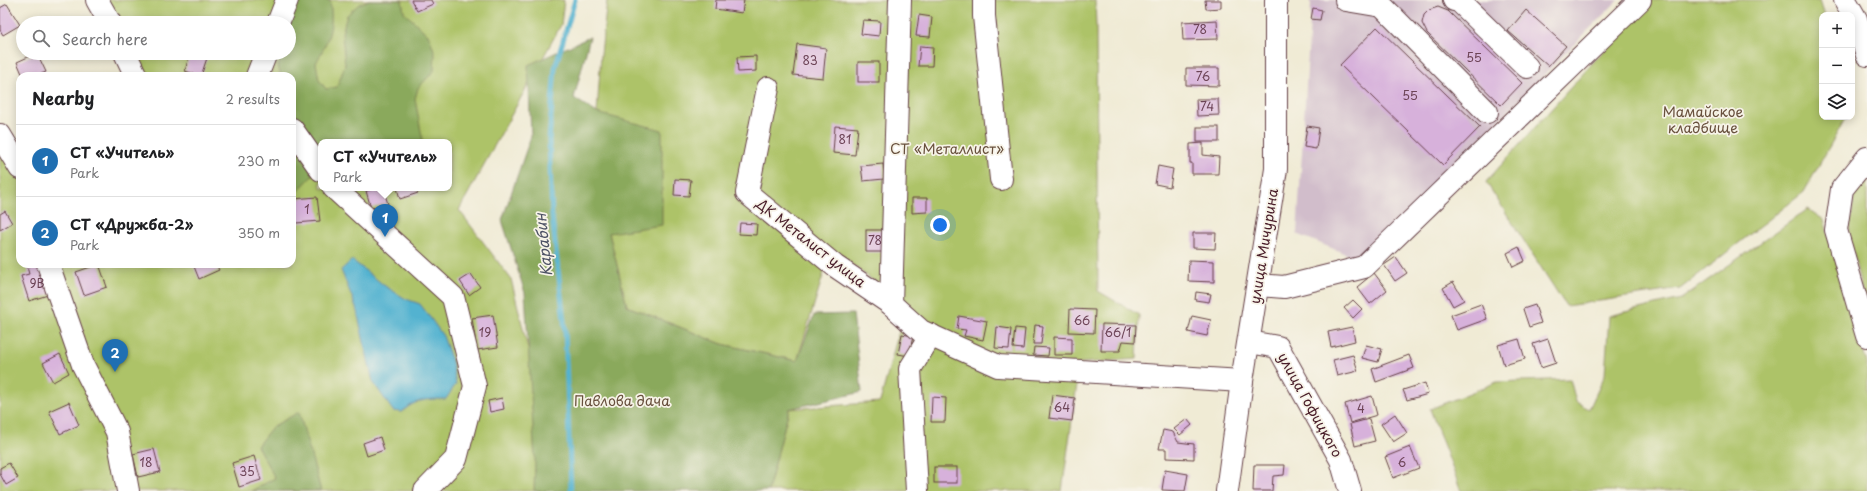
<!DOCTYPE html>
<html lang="en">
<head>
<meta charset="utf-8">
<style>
  :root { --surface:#fff; --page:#f6f6f6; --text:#202124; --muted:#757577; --line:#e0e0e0; --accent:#1f6fb2 }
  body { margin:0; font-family:"Playpen Sans",sans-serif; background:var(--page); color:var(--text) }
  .controls { position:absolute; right:12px; top:12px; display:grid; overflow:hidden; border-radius:8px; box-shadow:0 2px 10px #0003 }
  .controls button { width:36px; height:36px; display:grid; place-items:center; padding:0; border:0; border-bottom:1px solid var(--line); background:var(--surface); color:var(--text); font:20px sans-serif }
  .you { position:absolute; left:940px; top:225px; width:14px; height:14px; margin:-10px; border:3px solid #fff; border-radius:50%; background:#1a73e8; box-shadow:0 0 0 6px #1a73e833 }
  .badge { display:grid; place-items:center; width:26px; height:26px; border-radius:50%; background:var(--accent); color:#fff; font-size:13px; font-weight:700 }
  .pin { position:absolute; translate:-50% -33px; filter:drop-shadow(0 1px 2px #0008) }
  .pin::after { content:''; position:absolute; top:21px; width:14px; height:12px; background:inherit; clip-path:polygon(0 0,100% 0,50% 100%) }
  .popup { position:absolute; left:318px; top:139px; width:134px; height:52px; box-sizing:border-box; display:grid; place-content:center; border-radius:8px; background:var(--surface); filter:drop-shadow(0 1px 3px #0005); font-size:13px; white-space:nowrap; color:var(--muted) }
  .popup b { font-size:15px; color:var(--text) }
  .popup::after { content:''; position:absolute; left:50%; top:100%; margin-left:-8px; border:8px solid transparent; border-top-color:var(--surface) }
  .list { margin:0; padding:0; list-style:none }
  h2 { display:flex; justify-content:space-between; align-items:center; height:52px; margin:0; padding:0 16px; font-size:17px }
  h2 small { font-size:13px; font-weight:400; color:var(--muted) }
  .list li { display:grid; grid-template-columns:26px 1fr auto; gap:12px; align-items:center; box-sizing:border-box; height:72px; padding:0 16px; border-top:1px solid var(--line) }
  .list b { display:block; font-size:15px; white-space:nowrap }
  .list p { margin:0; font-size:13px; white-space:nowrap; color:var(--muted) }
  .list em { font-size:13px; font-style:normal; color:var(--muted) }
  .icon { flex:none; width:22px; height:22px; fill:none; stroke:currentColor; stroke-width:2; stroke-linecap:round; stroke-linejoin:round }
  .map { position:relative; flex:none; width:1867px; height:491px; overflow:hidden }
  .search { position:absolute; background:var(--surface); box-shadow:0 2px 10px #0003; left:16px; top:16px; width:280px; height:44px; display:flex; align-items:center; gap:10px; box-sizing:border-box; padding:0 14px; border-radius:22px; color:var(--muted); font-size:15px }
  .panel { position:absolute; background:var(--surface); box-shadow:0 2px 10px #0003; left:16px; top:72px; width:280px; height:196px; border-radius:12px }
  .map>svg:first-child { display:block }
  .industrial { fill:#d1bdcb }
  .green { fill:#adc367; stroke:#7c7149; fill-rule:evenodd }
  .forest { fill:#8aa95c; stroke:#6a6444 }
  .water { fill:#52b2d0; stroke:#4e687e }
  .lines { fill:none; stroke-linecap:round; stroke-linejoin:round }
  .stream { stroke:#52b2d0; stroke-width:5 }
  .building { fill:#d7b1db }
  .minor-casing { stroke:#633e44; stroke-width:24 }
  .minor { stroke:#fff; stroke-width:22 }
  .labels { text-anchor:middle; stroke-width:3.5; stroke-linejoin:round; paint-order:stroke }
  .number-label { font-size:12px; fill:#6d4457 }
  .park-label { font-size:14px; fill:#68503d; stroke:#f7f3e8 }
  .street-label { font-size:14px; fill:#4a1f2b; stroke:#f7f3e8 }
  .water-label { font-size:15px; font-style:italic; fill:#4d5265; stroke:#f7f3e8 }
</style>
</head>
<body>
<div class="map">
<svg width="1867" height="491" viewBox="0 0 1867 491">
  <rect width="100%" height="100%" fill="#f7f3e8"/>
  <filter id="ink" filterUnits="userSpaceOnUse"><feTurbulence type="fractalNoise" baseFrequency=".025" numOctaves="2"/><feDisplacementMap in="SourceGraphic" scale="8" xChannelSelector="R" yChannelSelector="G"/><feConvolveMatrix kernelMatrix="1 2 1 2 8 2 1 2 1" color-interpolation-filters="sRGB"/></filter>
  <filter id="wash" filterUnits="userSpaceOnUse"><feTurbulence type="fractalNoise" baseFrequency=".012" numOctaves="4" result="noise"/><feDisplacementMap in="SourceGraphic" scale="16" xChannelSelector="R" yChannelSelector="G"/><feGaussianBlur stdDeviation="0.9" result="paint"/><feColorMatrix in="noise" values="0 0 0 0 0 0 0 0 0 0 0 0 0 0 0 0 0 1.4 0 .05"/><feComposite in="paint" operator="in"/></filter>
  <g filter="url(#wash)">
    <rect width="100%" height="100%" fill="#f0ebd5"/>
    <!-- industrial -->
    <path class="industrial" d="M1309,0h309l-257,260 -64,-26 14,-230z"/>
    <!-- green -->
    <g class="green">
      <path d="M105,0h459l-3,25 -102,185 52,69 34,139 -5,73h-540v-350l20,34v89h272v-188h-150l-11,-23h158v-30h-173zM321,142h128v46h-128z"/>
      <path d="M607,0h488l1,26 2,265 41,24 -2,44 -57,4 -18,128h-294l21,-82 91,-7 26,-97 -75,-56 -34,112 -75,-17 -95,-38 -18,-73 -12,-120 4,-59z"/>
      <path d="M1649,0h171l5,15h-3v102h24l-42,75 -124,97 -114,17 -80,-124z"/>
      <path d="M1867,175v139l-18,-80 6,-43z"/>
      <path d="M1808,209l16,11 43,143v128h-406l-31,-82 67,-27 73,-3 6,23 13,7 16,-34 4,-59 72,-17z"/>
    </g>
    <!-- forest -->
    <g class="forest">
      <path d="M298,0h32c4,28 -1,39 -14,63l3,17 7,9 11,-2 8,-22 -3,-32 5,-18 11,-10 11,-5h33l2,12 25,24 6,17 -1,18 -16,17 -3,11 8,43h-102v20l-20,-29 -9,-27v-30h-11l-3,-10 4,-13h7c0,-17 -3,-40 9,-53z"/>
      <path d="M590,37l-16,61 23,15 65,17v95l-53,8 18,73 95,38 75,17 17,-46 39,-1 9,78 -73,17 -21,82h-234l1,-30 -10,-168 -23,-73 29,-84 -3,-71z"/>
      <path d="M292,138l21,37 -21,22z"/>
      <path d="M299,412l22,79h-70l24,-13 -18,-32 15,-19z"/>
    </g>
    <!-- water -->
    <path class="water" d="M352,260l33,26 21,13 14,5 9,12 14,20 9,25 4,23 -10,15c-18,0 -30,0 -44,13l-9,-1 -20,-29 -17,-75 -15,-37z"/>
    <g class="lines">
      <!-- stream -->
      <path class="stream" d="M571,491l-6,-161 -13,-114 -3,-76 6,-72 20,-68"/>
    </g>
    <g id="blocks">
      <!-- building -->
      <g class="building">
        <path d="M411,0h20l2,4 -16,7z"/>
        <path d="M716,0h28l-2,13 -27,-4z"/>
        <path d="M1205,0h16v8l-15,1z"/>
        <path d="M7,4l13,21 -17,10 -3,-5v-22z"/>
        <path d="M1438,7l10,4 74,72 -21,22 -74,-72 -5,-10 2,-8 5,-5z"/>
        <path d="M1313,8l9,2 -2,10 -9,-1z"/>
        <path d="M1526,10l40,36 -18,20 -40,-35z"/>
        <path d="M919,15l13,2 -2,20 -14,-1z"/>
        <path d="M863,20l17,1 -1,15 -18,-2z"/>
        <path d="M1217,20l1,19 -35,1 -1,-18z"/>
        <path d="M1377,27l103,100 -37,38 -103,-100z"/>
        <path d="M797,44l29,4 -3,30 -30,-3z"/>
        <path d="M920,46l13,1 -1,19h-14z"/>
        <path d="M37,53l9,19 -10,4h-13l-6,-14z"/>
        <path d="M190,53l17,5 -6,18 -16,-5z"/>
        <path d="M228,53h15l-2,5z"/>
        <path d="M756,56v15l-18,1 -1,-15z"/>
        <rect x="858" y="62" width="21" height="20"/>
        <path d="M1186,68h33v18l-33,-1z"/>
        <path d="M1196,99h22l1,16 -22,1z"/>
        <path d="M835,126l23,2 -3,27 -22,-2z"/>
        <path d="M1307,126l12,2 -3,21 -12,-2z"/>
        <rect x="1197" y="127" width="22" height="15"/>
        <path d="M1203,143v12l16,2 -1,17h-26v-11h-2v-19z"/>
        <path d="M883,164l1,15 -21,2 -2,-15z"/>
        <path d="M1158,166l15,3 -3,18 -15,-3z"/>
        <path d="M675,179l16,1 -2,16 -15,-1z"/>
        <path d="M376,188h7l5,16 -17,4 -5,-17z"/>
        <path d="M397,188h20l1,5 -18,6z"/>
        <path d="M317,197l3,24 -24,2 -3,-24z"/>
        <path d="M912,198h15v14l-15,1z"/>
        <path d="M5,211l7,12 -12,7v-16z"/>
        <path d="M740,223l17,1 -1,11 -17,-1z"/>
        <rect x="866" y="230" width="19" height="22"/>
        <path d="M1193,233h23l-1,16 -22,-1z"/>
        <path d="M1519,247l6,14 -12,6 -6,-14z"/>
        <path d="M1396,257l11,16 -12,8 -11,-16z"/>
        <path d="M1189,260l25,1v21l-26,-1z"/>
        <path d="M35,264h9l10,29 -25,8 -8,-25 8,-2 -2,-7z"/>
        <path d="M99,264l8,23 -23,8 -8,-23z"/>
        <path d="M193,264h23l3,6 -20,9z"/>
        <path d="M1374,273l13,17 -17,14 -13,-17z"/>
        <path d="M471,274l9,13 -11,8 -9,-14z"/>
        <path d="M1453,282l11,18 -11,6 -10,-18z"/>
        <path d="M1196,292l15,2 -2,8 -14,-2z"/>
        <path d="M1353,300l9,9 -9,9 -9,-10z"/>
        <path d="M1481,304l6,15 -30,11 -6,-15z"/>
        <path d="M1535,305l6,18 -12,4 -6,-18z"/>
        <path d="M1070,309l25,1 -1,23 -25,-1z"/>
        <path d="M493,315l5,32 -21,3 -5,-32z"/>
        <path d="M959,316l28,5 -4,19 -19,-4 2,-6 -9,-1z"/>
        <path d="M1192,316l19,4 -4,16 -19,-4z"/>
        <path d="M1102,324l34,1 -1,17 -12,-1 -3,10h-19z"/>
        <path d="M1035,325l8,1 -2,18h-8z"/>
        <path d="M997,327l14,2 -2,20 -14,-1z"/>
        <path d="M1352,327l3,14 -24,6 -3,-15z"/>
        <path d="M1015,328l10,1 -2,20 -10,-1z"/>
        <path d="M902,334l11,2 -4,20 -11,-2z"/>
        <path d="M1054,337l18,1v17h-18z"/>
        <path d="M1519,339l6,20 -21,6 -6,-20z"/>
        <path d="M1548,339l8,24 -15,5 -8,-24z"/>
        <path d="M1366,345l16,4 -4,13 -16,-4z"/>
        <path d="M1034,347l15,1 -1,8 -15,-1z"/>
        <path d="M60,354l9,19 -16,9 -10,-19z"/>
        <path d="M1353,355l5,16 -21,5 -4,-16z"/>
        <path d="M1409,355l5,13 -38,14 -4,-13z"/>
        <path d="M1425,383l3,11 -21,6 -4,-10z"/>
        <path d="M1052,395l23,3 -3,23 -23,-3z"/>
        <path d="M1372,396l5,19 -27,8 -5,-19z"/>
        <path d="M932,397l14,1 -1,24h-14z"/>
        <path d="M502,398l2,11 -14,3 -2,-11z"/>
        <path d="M69,402l10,23 -19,9 -11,-23z"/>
        <path d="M1395,414l12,19 -14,9 -12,-18z"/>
        <path d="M1187,419l5,6 -12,10 -6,-6z"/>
        <path d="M1369,419l6,22 -20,5 -5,-22z"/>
        <path d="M1163,430l10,2 5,10 16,2v15l-28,-1v-9h-7z"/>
        <path d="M380,437l4,13 -17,6 -4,-13z"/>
        <path d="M1410,447l9,21 -26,10 -8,-21z"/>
        <path d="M154,449l6,23 -22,5 -5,-23z"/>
        <path d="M254,456l7,24 -22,7 -7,-24z"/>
        <path d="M9,463l9,15 -12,7 -6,-11v-6z"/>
        <path d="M1254,465h31l-1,10 -11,1 -1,15h-19z"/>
        <rect x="934" y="467" width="23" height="16"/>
        <path d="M1165,470l23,4 -3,17 -23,-1z"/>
      </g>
    </g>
  </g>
  <g filter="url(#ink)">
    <use href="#blocks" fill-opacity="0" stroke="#633e44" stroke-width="1"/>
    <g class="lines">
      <!-- minor casing -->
      <g class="minor-casing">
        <g id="minor">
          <path d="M97,0l13,23"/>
          <path d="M984,0v16l17,163"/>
          <path d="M1346,0l36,6 105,106"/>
          <path d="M1454,0l5,1 68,66"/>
          <path d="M1845,0l11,19 11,36"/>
          <path d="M278,23l9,-23"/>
          <path d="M125,53l11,23"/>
          <path d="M257,76l9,-23"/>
          <path d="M768,88l-21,105 88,73 56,38 30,27 77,35 244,15"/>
          <path d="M292,129l29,41"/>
          <path d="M0,135l20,33"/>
          <path d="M1867,158l-25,31 -6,41 31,106"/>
          <path d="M334,188l119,109 22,89 -19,73 -31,32"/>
          <path d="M48,264l35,101 34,67 11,59"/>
          <path d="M1258,285l26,2 80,-20 276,-267"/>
          <path d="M891,304l9,-304"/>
          <path d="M1249,342l29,5 63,113 9,31"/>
          <path d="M917,491l-7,-122 21,-34"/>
          <path d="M1227,491l15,-110 34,-212v-169"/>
        </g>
      </g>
      <!-- minor -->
      <use href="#minor" class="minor"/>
    </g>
  </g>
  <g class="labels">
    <!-- number labels -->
    <g class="number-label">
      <text x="1200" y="34">78</text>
      <text x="1474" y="62">55</text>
      <text x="810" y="65">83</text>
      <text x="1203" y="81">76</text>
      <text x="1410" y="100">55</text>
      <text x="1207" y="111">74</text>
      <text x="845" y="144">81</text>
      <text x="307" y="214">1</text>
      <text x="875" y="245">78</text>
      <text x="37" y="288">9В</text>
      <text x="1082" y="325">66</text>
      <text x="485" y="337">19</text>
      <text x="1118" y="337">66/1</text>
      <text x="1062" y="412">64</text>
      <text x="1361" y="413">4</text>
      <text x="146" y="467">18</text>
      <text x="1402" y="467">6</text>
      <text x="247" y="476">35</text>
    </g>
    <!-- park labels -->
    <g class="park-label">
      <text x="1703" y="117">Мамайское<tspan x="1703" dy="16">кладбище</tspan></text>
      <text x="947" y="154">СТ «Металлист»</text>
      <text x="622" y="406">Павлова дача</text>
    </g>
    <!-- street labels -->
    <g class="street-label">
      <text transform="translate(811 243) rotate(38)" y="5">ДК Металист улица</text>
      <text transform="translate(1264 246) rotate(-81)" y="5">улица Мичурина</text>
      <text transform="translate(1310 405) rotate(61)" y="5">улица Гофицкого</text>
    </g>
    <!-- water labels -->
    <g class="water-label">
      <text transform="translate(544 245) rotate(-96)" y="5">Карабин</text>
    </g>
  </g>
</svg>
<div class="controls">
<button>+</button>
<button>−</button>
<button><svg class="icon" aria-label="layers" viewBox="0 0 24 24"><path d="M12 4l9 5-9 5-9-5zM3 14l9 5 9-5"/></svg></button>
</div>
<div class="you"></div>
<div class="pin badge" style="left:385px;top:237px">1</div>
<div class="popup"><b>СТ «Учитель»</b>Park</div>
<div class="pin badge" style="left:115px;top:372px">2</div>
<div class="search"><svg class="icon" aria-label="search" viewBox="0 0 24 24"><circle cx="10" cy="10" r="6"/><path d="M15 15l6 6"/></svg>Search here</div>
<section class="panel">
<h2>Nearby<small>2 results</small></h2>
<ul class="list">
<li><span class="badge">1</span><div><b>СТ «Учитель»</b><p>Park</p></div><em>230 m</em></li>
<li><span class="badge">2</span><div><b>СТ «Дружба-2»</b><p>Park</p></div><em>350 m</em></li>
</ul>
</section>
</div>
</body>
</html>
